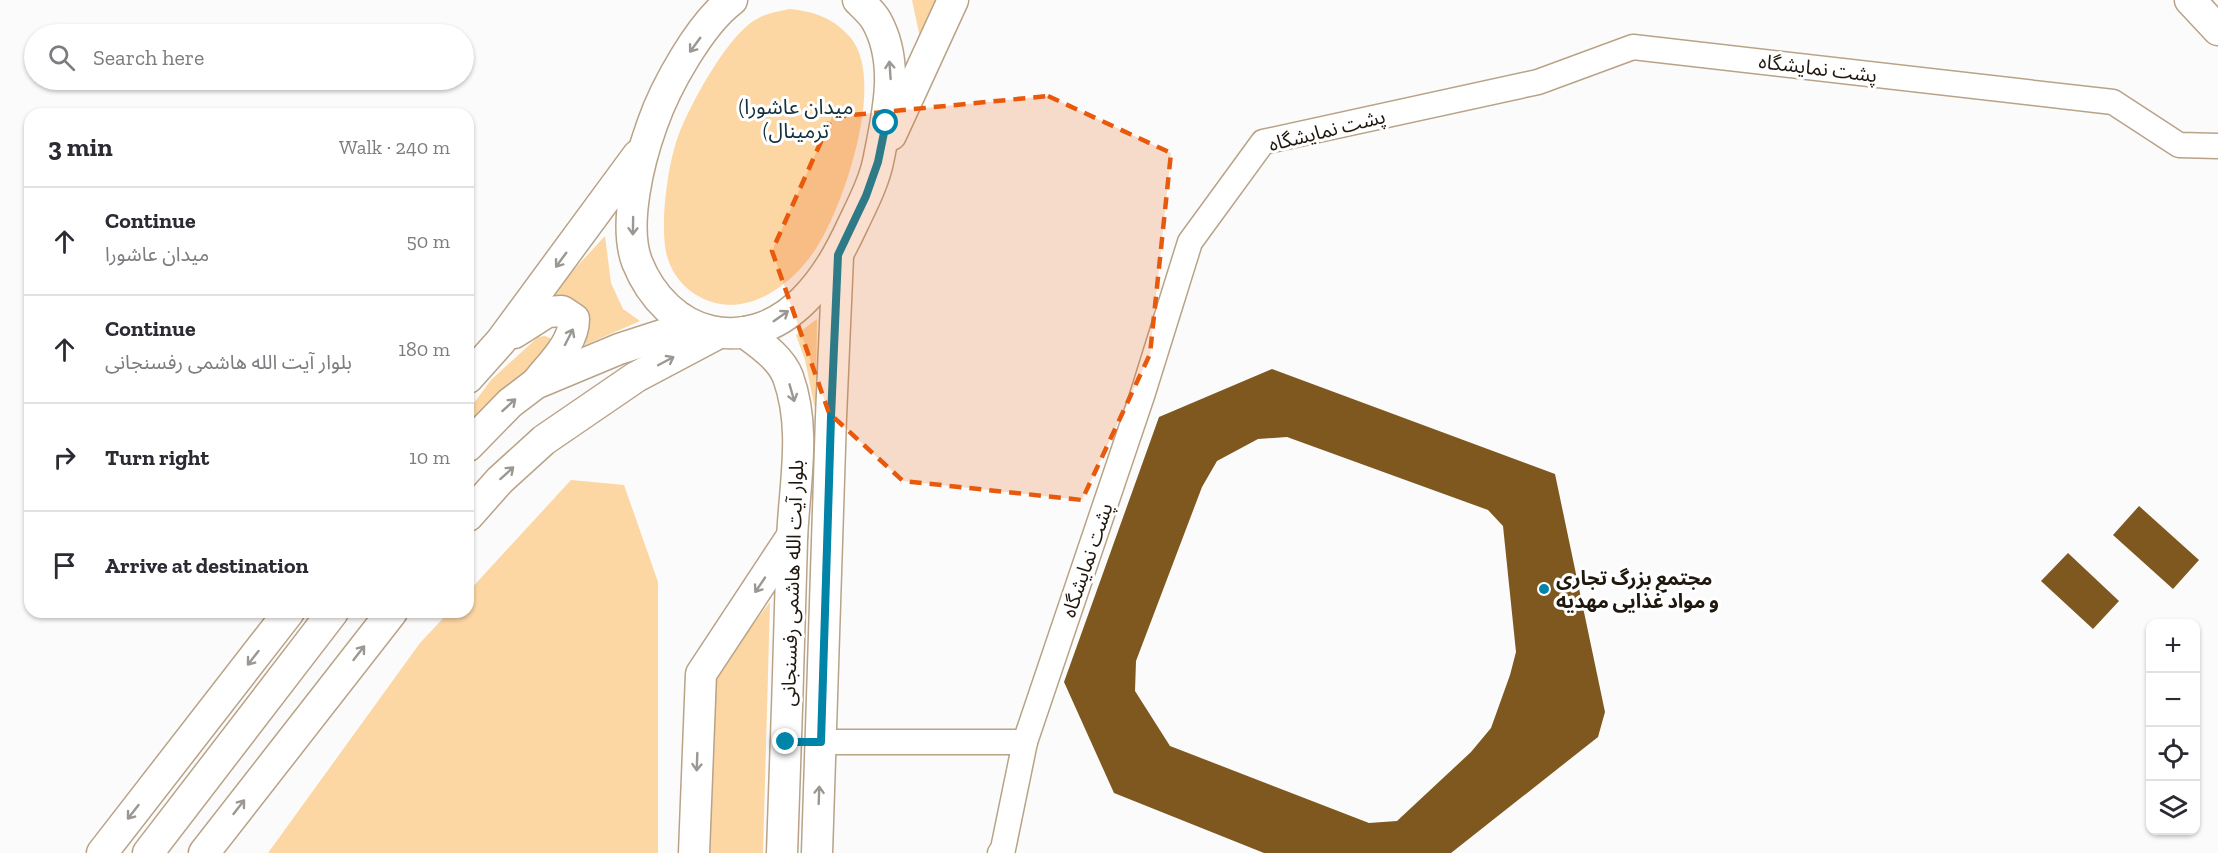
<!DOCTYPE html>
<html lang="en">
<head>
<meta charset="utf-8">
<style>
  :root { --surface:#fff; --page:#f7f7f7; --text:#2b2b33; --muted:#7c7c81; --line:#e1e1e2 }
  body { margin:0; font-family:"Zilla Slab","Noto Sans Arabic",serif; background:var(--page); color:var(--text) }
  .controls { position:absolute; right:18px; bottom:18px; display:grid; overflow:hidden; border-radius:12px; box-shadow:0 2px 4px #0004 }
  .controls button { width:54px; height:54px; display:grid; place-items:center; padding:0; border:0; border-bottom:2px solid var(--line); background:var(--surface); color:var(--text); font:30px sans-serif }
  .stop { position:absolute; width:18px; height:18px; margin:-14px; border:4px solid #0084a7; border-radius:50%; background:#fff }
  .stop.end { background:#0084a7; border-color:#fff; box-shadow:0 2px 6px #0008 }
  .list { margin:0; padding:0; list-style:none }
  h2 { display:flex; justify-content:space-between; align-items:center; height:78px; margin:0; padding:0 24px; font-size:26px }
  h2 small { font-size:20px; font-weight:400; color:var(--muted) }
  .list li { display:grid; grid-template-columns:39px 1fr auto; gap:18px; align-items:center; box-sizing:border-box; height:108px; padding:0 24px; border-top:2px solid var(--line) }
  .list b { display:block; font-size:22px; white-space:nowrap }
  .list p { margin:0; font-size:20px; white-space:nowrap; color:var(--muted) }
  .list em { font-size:20px; font-style:normal; color:var(--muted) }
  .icon { flex:none; width:33px; height:33px; fill:none; stroke:currentColor; stroke-width:2; stroke-linecap:round; stroke-linejoin:round }
  .map { position:relative; flex:none; width:2218px; height:853px; overflow:hidden }
  .search { position:absolute; background:var(--surface); box-shadow:0 2px 4px #0004; left:24px; top:24px; width:450px; height:66px; display:flex; align-items:center; gap:15px; box-sizing:border-box; padding:0 21px; border-radius:33px; color:var(--muted); font-size:22px }
  .panel { position:absolute; background:var(--surface); box-shadow:0 2px 4px #0004; left:24px; top:108px; width:450px; height:510px; border-radius:18px }
  .map>svg:first-child { display:block }
  .green { fill:#fcd6a3 }
  .building { fill:#7e581e; fill-rule:evenodd }
  .lines { fill:none; stroke-linecap:round; stroke-linejoin:round }
  .minor-casing { stroke:#b8a387; stroke-width:27 }
  .major-casing { stroke:#b8a387; stroke-width:33 }
  .minor { stroke:#fff; stroke-width:24 }
  .major { stroke:#fff; stroke-width:30 }
  .oneway { stroke:#9b9793 }
  .route { stroke:#0084a7; stroke-width:8 }
  .marked { fill:#e8590c; fill-opacity:0.2; stroke:#e8590c; stroke-width:4.5; stroke-dasharray:12 8; stroke-linejoin:round }
  .poi-dot { fill:#0084a7; stroke:#fff; stroke-width:2 }
  .labels { text-anchor:middle; stroke-width:6; stroke-linejoin:round; paint-order:stroke }
  .street-label { font-size:20px; fill:#20180e; stroke:#fff }
  .poi-label { font-size:20px; font-weight:bold; fill:#20180e; stroke:#fff; text-anchor:start }
  .neighbourhood-label { font-size:21px; fill:#122f3a; stroke:#fff }
</style>
</head>
<body>
<div class="map">
<svg width="2218" height="853" viewBox="0 0 2218 853">
  <rect width="100%" height="100%" fill="#fbfbfb"/>
  <!-- green -->
  <g class="green">
    <path d="M912,0h29l-19,47z"/>
    <path d="M790,9c25,3 42,8 60,28 37,42 -6,168 -33,210 -24,38 -72,74 -117,50 -16,-8 -28,-23 -33,-41 -8,-30 1,-96 13,-125 13,-31 42,-84 68,-106 13,-11 26,-13 42,-16z"/>
    <path d="M605,236l6,47 12,26 17,12 -55,24 2,-11 -44,-31z"/>
    <path d="M817,319l-1,95 -11,-54 -9,-25z"/>
    <path d="M545,336l7,3 2,7 -86,81v-16l23,-31 47,-43z"/>
    <path d="M571,480l53,5 34,97v271h-390l152,-210 29,-31h19v-20z"/>
    <path d="M770,602l-7,251h-58l5,-172z"/>
  </g>
  <!-- building -->
  <g class="building">
    <path d="M1272,369l283,105 50,238 -7,25 -147,116h-187l-150,-60 -50,-111 95,-265zM1287,437l201,73 15,16 13,126 -6,23 -19,53 -20,24 -74,69 -28,2 -199,-77 -35,-55 1,-30 66,-174 15,-26 41,-22z"/>
    <path d="M2139,506l60,54 -26,29 -60,-54z"/>
    <path d="M2068,553l51,48 -26,28 -52,-48z"/>
  </g>
  <g class="lines">
    <!-- minor casing -->
    <g class="minor-casing">
      <g id="minor">
        <path d="M821,742h204l117,-346 48,-154 73,-100 275,-60 95,-35 480,55 66,43 39,1"/>
        <path d="M1000,853l3,-4 22,-107"/>
      </g>
    </g>
    <!-- major casing -->
    <g class="major-casing">
      <g id="major">
        <path d="M732,0c-32,24 -67,87 -80,125 -13,36 -29,100 -15,137 30,75 109,96 167,38 22,-22 36,-48 49,-76 10,-21 22,-44 26,-67 9,-45 21,-95 -3,-137 -4,-7 -12,-14 -18,-20"/>
        <path d="M2190,0l28,30"/>
        <path d="M891,135l62,-135"/>
        <path d="M744,332c16,12 37,26 44,45 19,52 6,109 4,163 -3,104 -6,209 -10,313"/>
        <path d="M514,333l33,-21 15,-1 12,8c0,24 -22,44 -37,63"/>
        <path d="M468,378l33,-37 137,-186"/>
        <path d="M468,446l42,-43 25,-19 84,-35 71,-23"/>
        <path d="M468,516l32,-36 44,-40 92,-63 83,-44"/>
        <path d="M102,853l187,-241"/>
        <path d="M148,853l185,-241"/>
        <path d="M204,853l188,-241"/>
        <path d="M694,853l7,-179 91,-138"/>
        <path d="M817,853l14,-436 7,-161"/>
      </g>
    </g>
    <!-- minor -->
    <use href="#minor" class="minor"/>
    <!-- major -->
    <use href="#major" class="major"/>
  </g>
  <!-- one-way arrows -->
  <defs><path id="oneway-shaft" d="M-6 0H5M1.5-3L5.5 0L1.5 3" fill="none" stroke-width="1.6" stroke-linecap="round" stroke-linejoin="round" transform="scale(1.5)"/></defs>
  <g class="oneway">
    <use href="#oneway-shaft" transform="translate(695 45) rotate(126)"/>
    <use href="#oneway-shaft" transform="translate(890 70) rotate(-94)"/>
    <use href="#oneway-shaft" transform="translate(633 226) rotate(91)"/>
    <use href="#oneway-shaft" transform="translate(561 260) rotate(126)"/>
    <use href="#oneway-shaft" transform="translate(781 316) rotate(-35)"/>
    <use href="#oneway-shaft" transform="translate(569 337) rotate(-63)"/>
    <use href="#oneway-shaft" transform="translate(666 361) rotate(-28)"/>
    <use href="#oneway-shaft" transform="translate(792 393) rotate(74)"/>
    <use href="#oneway-shaft" transform="translate(509 405) rotate(-42)"/>
    <use href="#oneway-shaft" transform="translate(507 473) rotate(-42)"/>
    <use href="#oneway-shaft" transform="translate(760 585) rotate(124)"/>
    <use href="#oneway-shaft" transform="translate(359 653) rotate(-52)"/>
    <use href="#oneway-shaft" transform="translate(253 658) rotate(128)"/>
    <use href="#oneway-shaft" transform="translate(697 762) rotate(92)"/>
    <use href="#oneway-shaft" transform="translate(819 795) rotate(-88)"/>
    <use href="#oneway-shaft" transform="translate(239 807) rotate(-52)"/>
    <use href="#oneway-shaft" transform="translate(133 812) rotate(128)"/>
  </g>
  <g class="lines">
    <!-- route -->
    <path class="route" d="M786,742h35l10,-325 7,-162 28,-59 12,-34 8,-39"/>
  </g>
  <!-- marked area -->
  <path class="marked" d="M1048,96l123,57 -21,201 -68,146 -179,-19 -74,-68 -57,-162 60,-134z"/>
  <!-- markers -->
  <circle class="poi-dot" cx="1544" cy="589" r="6"/>
  <g class="labels">
    <!-- street labels -->
    <g class="street-label">
      <text transform="translate(1818 68) rotate(7)" y="7">پشت نمایشگاه</text>
      <text transform="translate(1327 130) rotate(-14)" y="7">پشت نمایشگاه</text>
      <text transform="translate(1087 560) rotate(-71)" y="7">پشت نمایشگاه</text>
      <text transform="translate(792 583) rotate(-88)" y="7">بلوار آیت الله هاشمی رفسنجانی</text>
    </g>
    <!-- poi labels -->
    <g class="poi-label">
      <text x="1556" y="585">مجتمع بزرگ تجاری<tspan x="1556" dy="23">و مواد غذایی مهدیه</tspan></text>
    </g>
    <!-- neighbourhood labels -->
    <g class="neighbourhood-label">
      <text x="796" y="114">(میدان عاشورا<tspan x="796" dy="24">(ترمینال</tspan></text>
    </g>
  </g>
</svg>
<div class="controls">
<button>+</button>
<button>−</button>
<button><svg class="icon" aria-label="locate" viewBox="0 0 24 24"><circle cx="12" cy="12" r="6"/><path d="M12 2v4M12 18v4M2 12h4M18 12h4"/></svg></button>
<button><svg class="icon" aria-label="layers" viewBox="0 0 24 24"><path d="M12 4l9 5-9 5-9-5zM3 14l9 5 9-5"/></svg></button>
</div>
<div class="stop" style="left:886px;top:123px"></div>
<div class="stop end" style="left:786px;top:742px"></div>
<div class="search"><svg class="icon" aria-label="search" viewBox="0 0 24 24"><circle cx="10" cy="10" r="6"/><path d="M15 15l6 6"/></svg>Search here</div>
<section class="panel">
<h2>3 min<small>Walk · 240 m</small></h2>
<ul class="list">
<li><svg class="icon" aria-label="ahead" viewBox="0 0 24 24"><path d="M12 20V5M6 11l6-6 6 6"/></svg><div><b>Continue</b><p>میدان عاشورا</p></div><em>50 m</em></li>
<li><svg class="icon" aria-label="ahead" viewBox="0 0 24 24"><path d="M12 20V5M6 11l6-6 6 6"/></svg><div><b>Continue</b><p>بلوار آیت الله هاشمی رفسنجانی</p></div><em>180 m</em></li>
<li><svg class="icon" aria-label="right" viewBox="0 0 24 24"><path d="M7 20v-9h11M14 6l5 5-5 5"/></svg><div><b>Turn right</b></div><em>10 m</em></li>
<li><svg class="icon" aria-label="arrive" viewBox="0 0 24 24"><path d="M6 21V4h12l-3 4 3 4H6"/></svg><div><b>Arrive at destination</b></div></li>
</ul>
</section>
</div>
</body>
</html>
